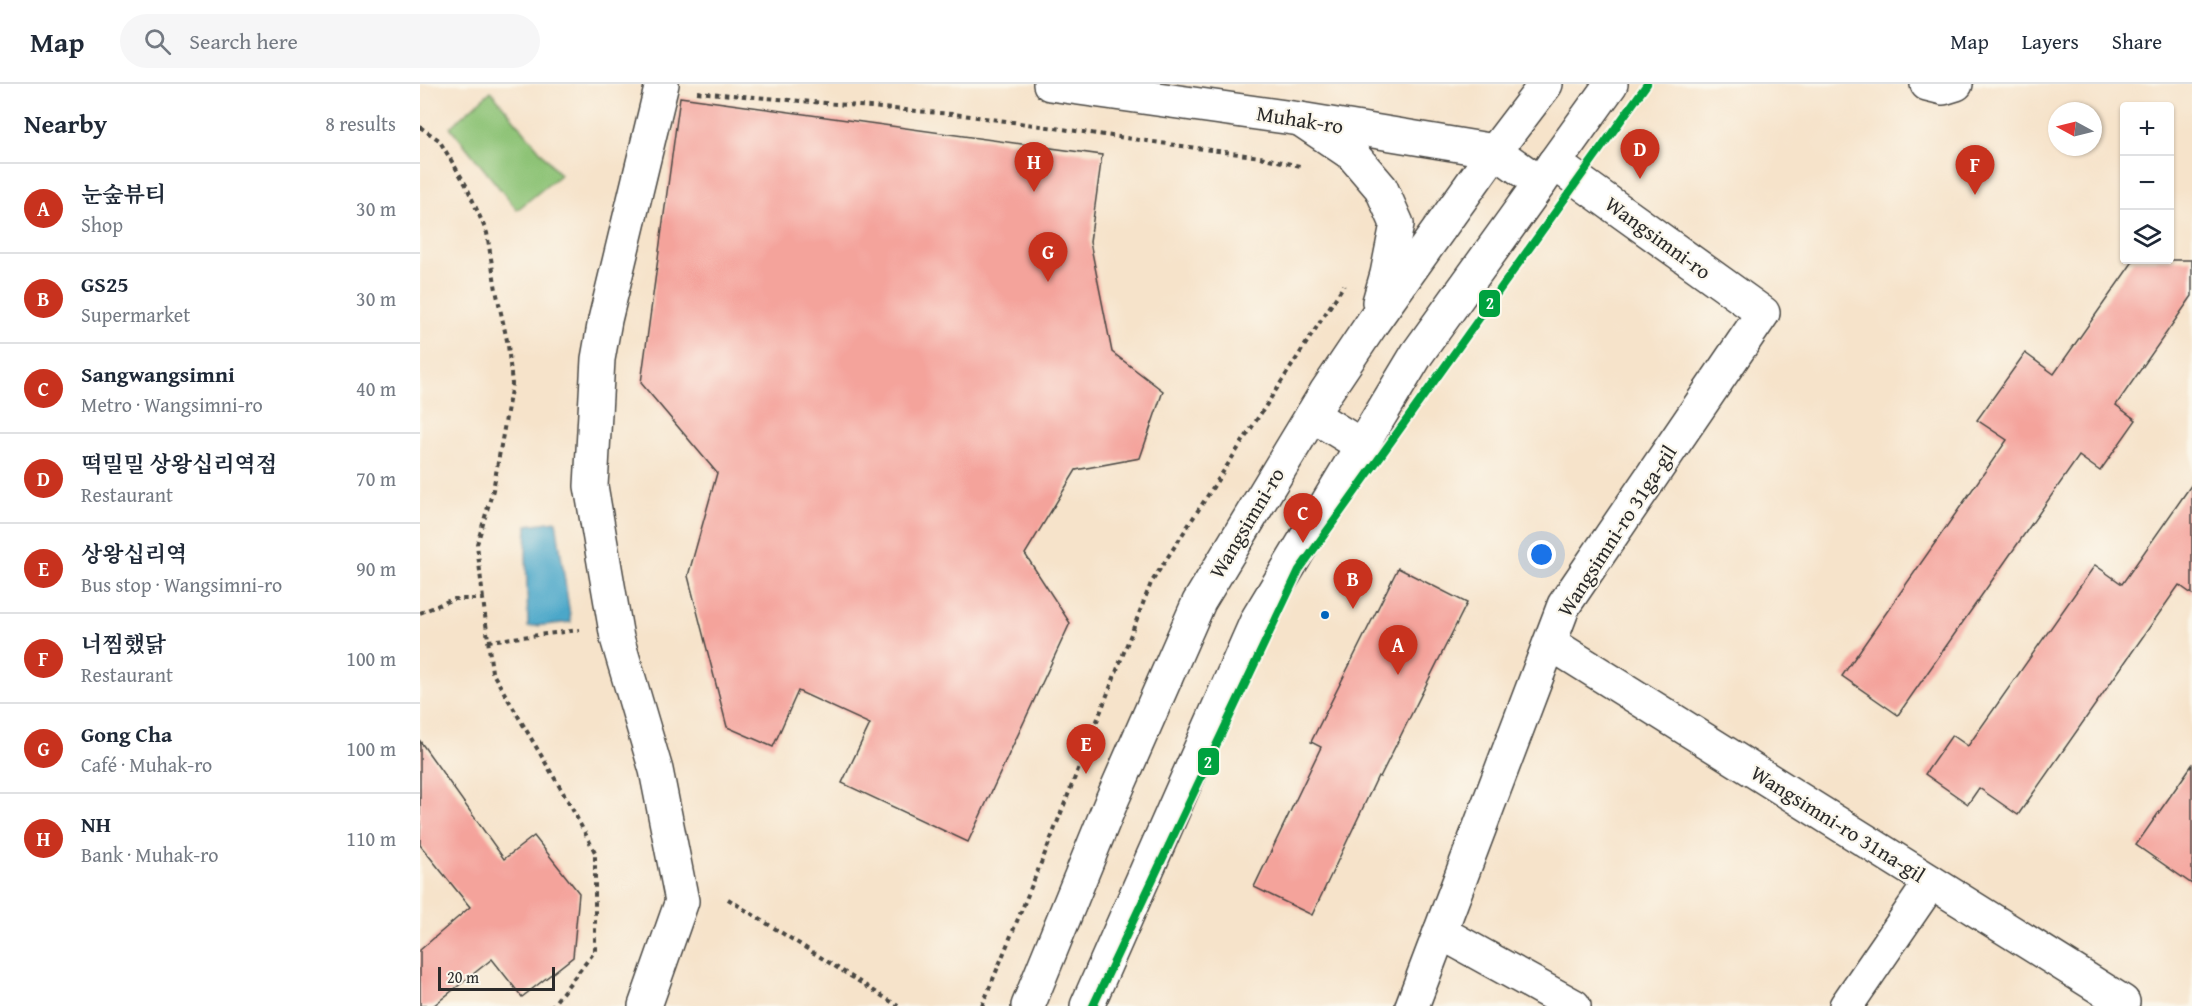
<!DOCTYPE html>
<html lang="en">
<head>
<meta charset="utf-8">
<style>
  :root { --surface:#fff; --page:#f6f6f7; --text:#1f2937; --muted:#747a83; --line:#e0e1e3; --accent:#c8321e }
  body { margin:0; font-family:"Gentium Book Plus","Noto Serif KR",serif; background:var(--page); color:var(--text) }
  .controls { position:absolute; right:18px; top:18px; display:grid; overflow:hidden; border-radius:6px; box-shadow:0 2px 4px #0004 }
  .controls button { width:54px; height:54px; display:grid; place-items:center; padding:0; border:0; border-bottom:2px solid var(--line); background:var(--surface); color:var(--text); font:30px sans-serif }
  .compass { position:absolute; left:1628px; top:18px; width:54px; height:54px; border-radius:50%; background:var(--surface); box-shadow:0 2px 4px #0004; rotate:277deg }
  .scale { position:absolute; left:18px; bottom:15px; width:117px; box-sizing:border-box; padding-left:6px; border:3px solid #2b2b2b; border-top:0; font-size:16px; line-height:21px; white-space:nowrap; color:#2b2b2b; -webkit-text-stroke:4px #fbf7ec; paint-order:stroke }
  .you { position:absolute; left:1122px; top:471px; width:21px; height:21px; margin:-15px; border:4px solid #fff; border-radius:50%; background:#1a73e8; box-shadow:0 0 0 9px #1a73e833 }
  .badge { display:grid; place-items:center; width:39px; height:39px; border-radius:50%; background:var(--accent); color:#fff; font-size:20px; font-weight:700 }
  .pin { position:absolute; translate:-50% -50px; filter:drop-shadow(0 2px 3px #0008) }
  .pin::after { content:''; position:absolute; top:32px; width:21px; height:18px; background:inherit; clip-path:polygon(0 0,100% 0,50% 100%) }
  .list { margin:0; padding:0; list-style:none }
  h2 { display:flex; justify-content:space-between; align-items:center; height:78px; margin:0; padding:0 24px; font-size:26px }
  h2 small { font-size:20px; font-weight:400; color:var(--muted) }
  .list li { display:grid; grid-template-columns:39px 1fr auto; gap:18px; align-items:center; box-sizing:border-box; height:90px; padding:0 24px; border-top:2px solid var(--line) }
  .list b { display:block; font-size:22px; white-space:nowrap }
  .list p { margin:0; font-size:20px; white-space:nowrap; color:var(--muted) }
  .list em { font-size:20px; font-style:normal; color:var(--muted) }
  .icon { flex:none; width:33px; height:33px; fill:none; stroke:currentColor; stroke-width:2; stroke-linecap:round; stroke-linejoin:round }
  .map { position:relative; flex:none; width:1772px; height:922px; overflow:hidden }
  header { display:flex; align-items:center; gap:36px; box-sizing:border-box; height:84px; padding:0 30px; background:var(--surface); border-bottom:2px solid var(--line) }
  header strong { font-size:28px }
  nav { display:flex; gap:33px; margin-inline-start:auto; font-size:21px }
  .search { width:420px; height:54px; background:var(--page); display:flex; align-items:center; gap:15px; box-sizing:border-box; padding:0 21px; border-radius:33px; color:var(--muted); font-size:22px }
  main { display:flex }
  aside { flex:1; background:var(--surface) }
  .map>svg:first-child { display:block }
  .green { fill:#8dc376; stroke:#5c7750; stroke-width:1.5 }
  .water { fill:#4ba7c9; stroke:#3b697a; stroke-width:1.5 }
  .building { fill:#f4a39b }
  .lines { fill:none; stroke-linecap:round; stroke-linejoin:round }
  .minor-casing { stroke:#494743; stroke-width:36 }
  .secondary-casing { stroke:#494743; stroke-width:36 }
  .primary-casing { stroke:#494743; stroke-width:36 }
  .path { stroke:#494743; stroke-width:4; stroke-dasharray:4.5 4.5; stroke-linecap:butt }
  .minor { stroke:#fff; stroke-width:33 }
  .secondary { stroke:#fff; stroke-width:33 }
  .primary { stroke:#fff; stroke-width:33 }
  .metro-1-casing { stroke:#fbf7ec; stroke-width:12 }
  .metro-1 { stroke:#00a23f; stroke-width:8 }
  .bus-dot { fill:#0065bd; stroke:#fbf7ec; stroke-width:2 }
  .labels { text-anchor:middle; stroke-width:4.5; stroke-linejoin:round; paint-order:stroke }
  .street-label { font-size:21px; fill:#2b2b2b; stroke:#fbf7ec }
  .line-badge { stroke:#fbf7ec; stroke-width:2 }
  .badge-label { font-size:16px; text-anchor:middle; font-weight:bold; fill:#fff }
</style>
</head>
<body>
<header>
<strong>Map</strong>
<div class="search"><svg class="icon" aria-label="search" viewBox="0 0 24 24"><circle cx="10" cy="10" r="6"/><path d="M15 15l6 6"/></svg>Search here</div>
<nav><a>Map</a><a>Layers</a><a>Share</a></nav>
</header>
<main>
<aside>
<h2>Nearby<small>8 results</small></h2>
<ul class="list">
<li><span class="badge">A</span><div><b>눈숲뷰티</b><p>Shop</p></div><em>30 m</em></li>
<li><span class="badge">B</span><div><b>GS25</b><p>Supermarket</p></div><em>30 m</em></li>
<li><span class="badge">C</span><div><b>Sangwangsimni</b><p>Metro · Wangsimni-ro</p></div><em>40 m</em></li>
<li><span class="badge">D</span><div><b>떡밀밀 상왕십리역점</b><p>Restaurant</p></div><em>70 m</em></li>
<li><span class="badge">E</span><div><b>상왕십리역</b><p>Bus stop · Wangsimni-ro</p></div><em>90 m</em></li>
<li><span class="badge">F</span><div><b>너찜했닭</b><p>Restaurant</p></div><em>100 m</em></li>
<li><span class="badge">G</span><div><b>Gong Cha</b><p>Café · Muhak-ro</p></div><em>100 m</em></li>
<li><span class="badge">H</span><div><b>NH</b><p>Bank · Muhak-ro</p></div><em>110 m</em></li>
</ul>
</aside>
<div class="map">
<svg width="1772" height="922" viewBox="0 0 1772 922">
  <rect width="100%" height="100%" fill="#fbf7ec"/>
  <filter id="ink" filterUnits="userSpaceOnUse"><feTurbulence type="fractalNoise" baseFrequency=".0167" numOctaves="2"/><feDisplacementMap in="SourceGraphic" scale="12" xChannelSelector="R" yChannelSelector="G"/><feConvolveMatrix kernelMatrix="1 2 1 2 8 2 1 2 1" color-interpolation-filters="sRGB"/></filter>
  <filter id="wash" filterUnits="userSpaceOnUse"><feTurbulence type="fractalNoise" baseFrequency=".008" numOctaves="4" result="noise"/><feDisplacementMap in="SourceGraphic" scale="24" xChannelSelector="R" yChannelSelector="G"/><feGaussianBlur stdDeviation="1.35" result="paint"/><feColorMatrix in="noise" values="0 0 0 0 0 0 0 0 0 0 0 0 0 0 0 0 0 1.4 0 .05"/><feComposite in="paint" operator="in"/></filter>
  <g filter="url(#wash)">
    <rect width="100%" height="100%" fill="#f6e3ca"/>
    <!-- green -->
    <path class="green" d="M71,7l69,84 -43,35 -67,-83z"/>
    <!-- water -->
    <path class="water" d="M136,437l15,101 -43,5 -2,-75 1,-27z"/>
    <g id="blocks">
      <!-- building -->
      <g class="building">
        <path d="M260,13l422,58 -12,87 22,110 51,39 -23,67 -64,12 -51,84 45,69 -102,219 -126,-59 28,-59 -72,-33 -25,56 -46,-20 -39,-151 29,-103 -76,-90z"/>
        <path d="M1714,176h58v36l-76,109 20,15 -36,51 -21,-15 -181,259 -56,-39 165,-236 -30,-20 48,-67 29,21z"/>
        <path d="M1772,400v110l-13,-9 -161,230 -39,-27 -11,16 -43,-30 27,-39 16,11 127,-181 27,19z"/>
        <path d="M978,484l69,35 -87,174 -2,-1 -66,139 -58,-28 67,-140 -10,-5z"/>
        <path d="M0,657l84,118 30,-23 45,57 -6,64 -51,40 -30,-38 -59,47h-13v-56l50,-43 -50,-62z"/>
        <path d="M1772,681v119l-56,-39z"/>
      </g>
    </g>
  </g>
  <g filter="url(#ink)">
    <use href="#blocks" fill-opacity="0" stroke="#494743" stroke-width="1.5"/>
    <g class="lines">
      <!-- minor casing -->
      <g class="minor-casing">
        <g id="minor">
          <path d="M1507,0l16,4 13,-4"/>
          <path d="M1130,559l573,359 -1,4"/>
          <path d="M1020,848l134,74"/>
          <path d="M225,922l37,-105 -26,-131 -39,-132 -26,-152 7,-127 7,-39 57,-236"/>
          <path d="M992,922l152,-401 199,-292 -209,-150"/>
          <path d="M1426,922l85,-124"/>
        </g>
      </g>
      <!-- secondary casing -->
      <g class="secondary-casing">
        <path id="secondary" d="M630,0l250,35 195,32 45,32"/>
      </g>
      <!-- primary casing -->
      <g class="primary-casing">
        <g id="primary">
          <path d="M880,35l52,35 29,34 16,36 -10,50 -8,28"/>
          <path d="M892,331l49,30"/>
          <path d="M608,922l84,-206 87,-198 127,-210 47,-70 122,-171 51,-67"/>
          <path d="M667,922l171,-388 159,-264 194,-270"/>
        </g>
      </g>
      <!-- path -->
      <g class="path">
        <path d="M277,8l266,23 297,42 40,9"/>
        <path d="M0,43l19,13 27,45 21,48 9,57 12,55 4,39 -19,106 -16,54 6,55"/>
        <path d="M0,529l33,-14h30l9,73 76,129 27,51v99l-43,55"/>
        <path d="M68,557l92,-11"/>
        <path d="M308,815l170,107"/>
        <path d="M562,922l66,-160 103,-263 193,-298"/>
      </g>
      <!-- minor -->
      <use href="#minor" class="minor"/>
      <!-- secondary -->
      <use href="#secondary" class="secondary"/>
      <!-- primary -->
      <use href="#primary" class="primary"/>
      <!-- metro-1 casing -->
      <g class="metro-1-casing">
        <path id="metro-1" d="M673,922l206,-436 348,-486"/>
      </g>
      <!-- metro-1 -->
      <use href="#metro-1" class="metro-1"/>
    </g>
  </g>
  <!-- markers -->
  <circle class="bus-dot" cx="905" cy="531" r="5"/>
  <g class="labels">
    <!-- street labels -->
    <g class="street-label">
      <text transform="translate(880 36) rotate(9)" y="7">Muhak-ro</text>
      <text transform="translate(1238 154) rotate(36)" y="7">Wangsimni-ro</text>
      <text transform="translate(827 439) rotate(-59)" y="7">Wangsimni-ro</text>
      <text transform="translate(1197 447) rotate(-57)" y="7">Wangsimni-ro 31ga-gil</text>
      <text transform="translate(1418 740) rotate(32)" y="7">Wangsimni-ro 31na-gil</text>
    </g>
  </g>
  <g class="line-badge">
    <rect x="1058" y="205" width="23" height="29" rx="6" fill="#00a23f"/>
    <rect x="777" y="663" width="23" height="29" rx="6" fill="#00a23f"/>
  </g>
  <g class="badge-label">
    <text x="1070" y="225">2</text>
    <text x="788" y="684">2</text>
  </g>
</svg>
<div class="controls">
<button>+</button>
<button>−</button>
<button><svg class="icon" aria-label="layers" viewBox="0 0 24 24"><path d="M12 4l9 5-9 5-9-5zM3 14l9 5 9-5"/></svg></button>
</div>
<svg class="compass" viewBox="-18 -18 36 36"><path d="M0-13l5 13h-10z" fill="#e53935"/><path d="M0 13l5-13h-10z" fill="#747a83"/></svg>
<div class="scale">20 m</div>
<div class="you"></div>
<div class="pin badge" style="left:978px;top:591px">A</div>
<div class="pin badge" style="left:933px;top:525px">B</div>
<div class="pin badge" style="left:883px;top:459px">C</div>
<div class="pin badge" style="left:1220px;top:95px">D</div>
<div class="pin badge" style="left:666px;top:690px">E</div>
<div class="pin badge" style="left:1555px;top:111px">F</div>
<div class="pin badge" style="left:628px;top:198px">G</div>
<div class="pin badge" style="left:614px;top:108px">H</div>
</div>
</main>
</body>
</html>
